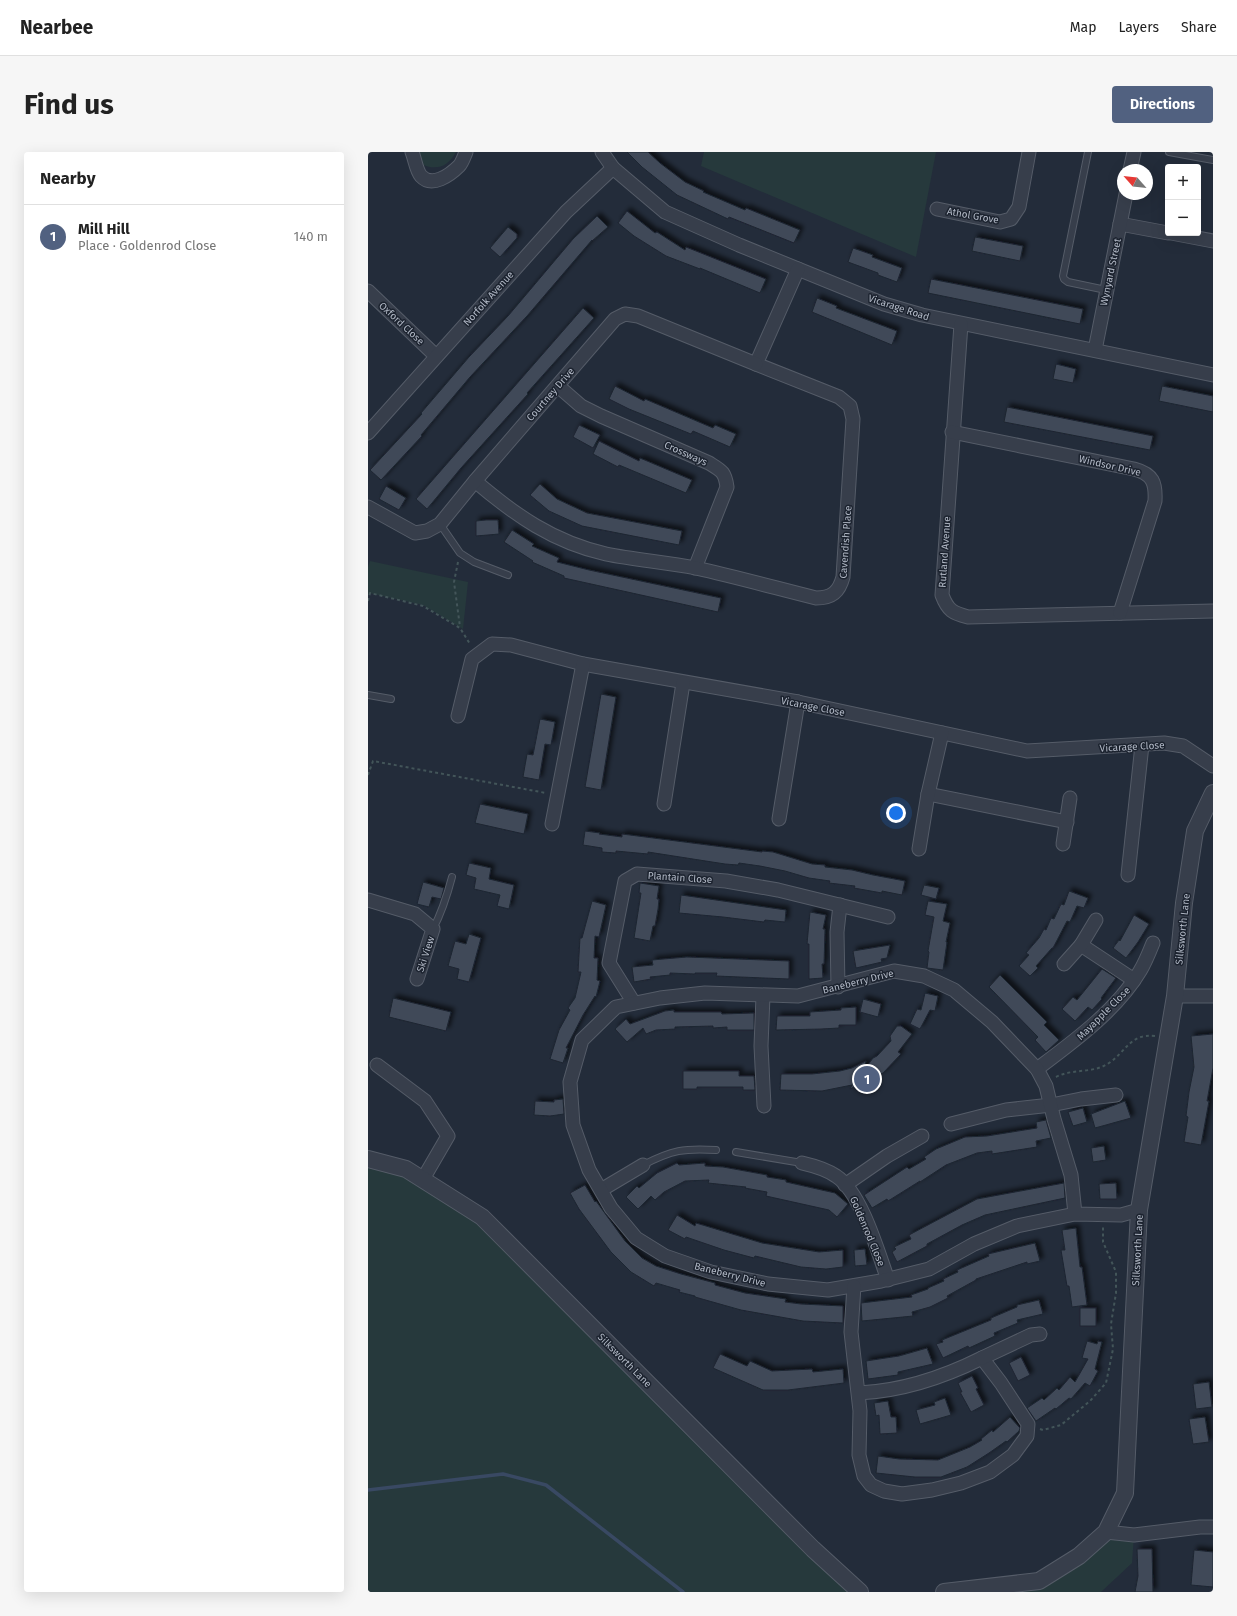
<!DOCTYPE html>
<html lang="en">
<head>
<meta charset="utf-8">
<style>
  :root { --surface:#fff; --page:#f6f6f6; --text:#222; --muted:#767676; --line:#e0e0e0; --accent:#516180 }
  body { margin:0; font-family:"Fira Sans",sans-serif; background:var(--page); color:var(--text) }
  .controls { position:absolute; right:12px; top:12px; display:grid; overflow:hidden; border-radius:4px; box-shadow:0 4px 16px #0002 }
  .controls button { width:36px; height:36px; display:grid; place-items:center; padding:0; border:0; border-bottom:1px solid var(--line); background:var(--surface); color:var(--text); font:20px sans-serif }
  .compass { position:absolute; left:749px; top:12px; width:36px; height:36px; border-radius:50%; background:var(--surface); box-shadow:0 4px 16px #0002; rotate:297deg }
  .you { position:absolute; left:528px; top:661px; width:14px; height:14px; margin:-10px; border:3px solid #fff; border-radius:50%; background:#1a73e8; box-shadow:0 0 0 6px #1a73e833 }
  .badge { display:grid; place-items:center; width:26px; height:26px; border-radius:50%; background:var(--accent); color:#fff; font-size:13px; font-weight:700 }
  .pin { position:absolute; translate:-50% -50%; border:2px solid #fff; box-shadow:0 1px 4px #0006 }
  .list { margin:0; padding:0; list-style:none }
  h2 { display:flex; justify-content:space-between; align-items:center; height:52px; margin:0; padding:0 16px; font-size:17px }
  h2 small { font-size:13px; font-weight:400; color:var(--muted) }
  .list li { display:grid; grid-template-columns:26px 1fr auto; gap:12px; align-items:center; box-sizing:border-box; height:64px; padding:0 16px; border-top:1px solid var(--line) }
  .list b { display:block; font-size:15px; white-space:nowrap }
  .list p { margin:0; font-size:13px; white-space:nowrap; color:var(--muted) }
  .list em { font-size:13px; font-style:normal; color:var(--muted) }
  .map { position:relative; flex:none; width:845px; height:1440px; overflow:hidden; border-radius:4px }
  header { display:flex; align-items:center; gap:24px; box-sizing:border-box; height:56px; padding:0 20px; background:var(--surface); border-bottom:1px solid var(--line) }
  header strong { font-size:19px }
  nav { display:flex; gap:22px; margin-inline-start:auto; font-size:14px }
  .intro { display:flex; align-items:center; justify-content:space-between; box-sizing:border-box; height:96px; padding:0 24px }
  h1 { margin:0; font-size:28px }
  .button { padding:10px 18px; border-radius:4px; background:var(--accent); color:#fff; font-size:14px; font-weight:700 }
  main { display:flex; gap:24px; padding:0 24px }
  aside { flex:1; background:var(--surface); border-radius:4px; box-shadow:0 4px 16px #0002 }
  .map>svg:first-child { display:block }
  .green { fill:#26393c }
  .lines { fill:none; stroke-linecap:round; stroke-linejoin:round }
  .stream { stroke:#394963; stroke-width:3.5 }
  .building { fill:#404a59; stroke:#1e2531; filter:url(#shadow) }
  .service-casing { stroke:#555c68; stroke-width:8 }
  .minor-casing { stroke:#555c68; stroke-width:15 }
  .tertiary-casing { stroke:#555c68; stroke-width:18 }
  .path { stroke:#435559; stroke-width:2; stroke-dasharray:3 3; stroke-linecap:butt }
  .service { stroke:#373e4b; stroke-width:6 }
  .minor { stroke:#373e4b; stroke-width:13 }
  .tertiary { stroke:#373e4b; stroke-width:16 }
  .labels { text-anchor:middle; stroke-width:3; stroke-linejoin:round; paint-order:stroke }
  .street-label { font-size:10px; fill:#b2b9c6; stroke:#1c232f }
</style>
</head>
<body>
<header>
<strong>Nearbee</strong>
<nav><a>Map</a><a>Layers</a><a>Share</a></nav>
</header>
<div class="intro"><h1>Find us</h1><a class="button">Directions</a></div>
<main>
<aside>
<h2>Nearby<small></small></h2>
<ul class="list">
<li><span class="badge">1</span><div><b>Mill Hill</b><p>Place · Goldenrod Close</p></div><em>140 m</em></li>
</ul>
</aside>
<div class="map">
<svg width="845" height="1440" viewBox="0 0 845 1440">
  <defs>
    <filter id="shadow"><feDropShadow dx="3.5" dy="-3.5" stdDeviation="2" flood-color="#0009"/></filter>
  </defs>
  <rect width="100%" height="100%" fill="#232c3a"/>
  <!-- green -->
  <g class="green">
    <path d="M50,0h38c-8,15 -20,19 -35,12z"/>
    <path d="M336,0h232l-20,105 -215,-91z"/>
    <path d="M2,409l98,21 -5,47 -40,-24 -54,-12 -1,3v-29z"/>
    <path d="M0,1007l38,10 76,48 378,375h-492z"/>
    <path d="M738,1380l28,3 -2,28 -31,29h-157l76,-8z"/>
  </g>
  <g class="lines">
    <!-- stream -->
    <path class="stream" d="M0,1338l135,-16 43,11 137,107"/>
  </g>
  <!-- building -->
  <g class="building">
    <path d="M259,0h21l12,11 25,19 19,9 -1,1 42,18 1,-2 54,22 -6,13 -65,-26 -1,2 -51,-24 -35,-28z"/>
    <path d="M259,59l28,22 2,-1 28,18 1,-3 80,32 -6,14 -60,-25v1l-34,-13 -32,-20 -16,-13z"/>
    <path d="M229,64l11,11 -16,14v-1l-65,76 -57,61 -49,58 1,1 -41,44 -11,-10 52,-56 -1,-1 48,-56 39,-41 65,-77z"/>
    <path d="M140,75l9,7v4l-17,19 -10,-9z"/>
    <path d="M607,85l48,9 -3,15 -48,-10z"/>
    <path d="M485,96l20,7 -1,2 30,11 -5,14 -19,-7v-2l-30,-11z"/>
    <path d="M563,127l152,30 -3,15 -152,-31z"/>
    <path d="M449,146l20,8 -1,2 61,23 -5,14 -80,-33z"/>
    <path d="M215,156l11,10 -67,75 1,1 -67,74 -34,41 -11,-10z"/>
    <path d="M688,212l20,5 -3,14 -20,-4z"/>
    <path d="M247,234l29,15 1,-2 68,29 2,-3 21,9 -6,13 -37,-16 -2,3 -62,-25 -20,-10z"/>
    <path d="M794,234l51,10v16l-54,-11z"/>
    <path d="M639,255l146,29 -3,14 -146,-28z"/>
    <path d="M211,273l21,10 -7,13 -20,-11z"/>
    <path d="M231,289l40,20 1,-3 52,22 -6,13 -67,-28 -1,2 -25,-13z"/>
    <path d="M172,332l17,15 30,14 95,18 -3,14 -97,-19 -33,-15 -19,-16z"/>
    <path d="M18,334l20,12 -7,12 -20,-11z"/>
    <path d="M118,368h12l1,14 -23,2v-15z"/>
    <path d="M144,378l22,14 -2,2 27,12 -2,4 32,8 132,28 -3,14 -154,-34v-2l-32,-14 1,-1 -29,-19z"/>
    <path d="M233,542l15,3 -15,93 -16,-3z"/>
    <path d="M172,567l15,3 -4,23 -6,-1 -6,36 -16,-3 4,-23 6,1z"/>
    <path d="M112,652l48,10 -4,20 -49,-11z"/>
    <path d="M217,679l15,2 -1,1 23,3v-3l140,18v-1l11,1 39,12 13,1v2l27,3 21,5 32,6 -3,14 -20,-4v2l-28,-5 1,-2 -26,-3 1,-2 -21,-3 -24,-7 -25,-5 -21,-3 -1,2 -13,-1 -77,-12v2l-32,-3v2l-14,-1v-4l-19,-3z"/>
    <path d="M101,711l22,5 -2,11 25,6 -5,24 -12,-3 3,-11 -26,-6 2,-11 -10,-3z"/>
    <path d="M55,730l21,6 -3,11 -9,-2 -3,10 -12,-3z"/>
    <path d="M272,731l19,3 -2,13h2l-1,10 -3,17h-2l-3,15 -16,-3 7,-45h-2z"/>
    <path d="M556,733l15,3 -3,11 -15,-4z"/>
    <path d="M701,739l19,7 -4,10 -7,-2 -7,16 -3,-1 -14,27h-1l-16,18 2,2 -8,8 -11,-10 10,-11 -3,-2 13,-15 5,-9 2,1 5,-12 3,1 7,-15 3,1z"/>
    <path d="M313,743l105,15 -1,12 -20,-2 -1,2 -41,-5 -44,-4z"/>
    <path d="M224,749l14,4 -7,32 -4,-1 -1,22h4l-1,22 3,1 -4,16 -1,-1 -12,19 -17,33h2l-5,15 -13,-4 9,-29 11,-20 -2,-2 7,-10 6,-26h-3l2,-34h2z"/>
    <path d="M560,749l19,3 -4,17 7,2 -4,19h1l-4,28 -16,-2 2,-16 -1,-1 6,-34 -9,-2z"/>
    <path d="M442,760l16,3 -3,14h2l-1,35h-2l1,14 -14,1v-35h-2z"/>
    <path d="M766,763l15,9 -11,18 -12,16 -13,-10 6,-8 1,1z"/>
    <path d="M101,782l12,4 -12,44 -12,-3 2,-10 -11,-3 7,-25 11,3z"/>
    <path d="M522,793l-3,13 -6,1 1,3 -26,6 -3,-17z"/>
    <path d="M319,805l102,4v18l-73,-3 1,-3h-22v1l-25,-1v2l-20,2 1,2 -17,3 -2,-15 21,-2 -1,-5z"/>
    <path d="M734,817l14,9 -15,20 1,1 -10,11 -4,-3 -13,14 -13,-12 11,-12 4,3z"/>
    <path d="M632,823l47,47 -3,3 15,15 -13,12 -11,-12 3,-3 -49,-50z"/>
    <path d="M557,841l13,3 -3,15 -5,-1 -10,19 -10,-5 7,-15 4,1z"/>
    <path d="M25,846l58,14 -5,19 -57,-14z"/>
    <path d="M495,847l18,5 -3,13 -18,-5z"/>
    <path d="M488,855v18h-17v3l-18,1 -45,1 1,-14h33v-4l31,-2v-2z"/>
    <path d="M306,858v2h47l1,2 32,-1v17h-27v-3l-14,1v-2l-38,1v2l-19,1 -10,4 -3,-6 -16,14 -12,-13 11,-10 4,5 35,-13z"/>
    <path d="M529,874h4l11,8 -14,18 3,2 -18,19 -33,16 2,-4 -30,6 -42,-1 1,-16h31l28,-3 12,-3 14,-7 -2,9 9,-12 4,-2 14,-15 -1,-5z"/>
    <path d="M845,882v34l-6,33h2l-8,44 -17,-3 4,-25 -2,-1 3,-24 5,-25 -3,-31z"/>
    <path d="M315,919h56v5h15l1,14h-12v-3h-46v2h-14z"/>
    <path d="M195,947l1,15 -14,2 -16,-1 1,-14 19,1v-2z"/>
    <path d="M757,949l6,17 -36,10 -4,-14z"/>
    <path d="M715,956l4,14 -14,4 -5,-14z"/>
    <path d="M678,968l5,18 -15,3 1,6 -45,7v-3l-15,2 -31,12 -26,17v-1l-32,20 -1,-2 -15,9 -8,-13 43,-28 2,2 17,-10 -2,-2 12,-8 29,-12 22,-1 50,-8 -1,-6z"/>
    <path d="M736,994l2,14 -13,2 -2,-14z"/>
    <path d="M309,1011l2,2 26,-2v3l18,1 44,8v2l19,3v2l49,11 13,11 -11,13 -8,-7 -63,-14 1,-4 -22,-4 1,-1 -38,-4 1,-3 -24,1 -21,11 -9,8 -4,-4 -13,13 -12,-12 11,-11 2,2 18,-15z"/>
    <path d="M696,1031l1,15 -80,17 -23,10 -35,19v2l-30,16 -5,-10 4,-3 -2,-2 17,-8 -2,-4 68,-36z"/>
    <path d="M748,1031l1,16h-17l-1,-15z"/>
    <path d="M217,1033l10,17 1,-1 29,40 17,17 14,8 25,8 34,9v2l30,8 41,6 -1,3 16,2 42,2v17l-40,-2 -62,-11 -46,-13v-1l-16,-4 1,-2 -24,-7 -2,3 -23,-14 -20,-20 -32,-43 -9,-16z"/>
    <path d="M309,1063l18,11 1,-3 66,20 57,9 24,-2v17l-17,2 -25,-2 -46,-11 -1,2 -30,-8 -38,-13 -1,2 -17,-9z"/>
    <path d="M708,1076l4,39h2l5,38 -15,2 -3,-21h-2l-6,-36h4l-3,-20z"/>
    <path d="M667,1091l5,18 -13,3v-2l-51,17v1l-29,16 1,2 -18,9 -18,5 1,4 -51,5 -1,-18 51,-6 -1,-2 17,-6v-1l16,-7 -1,-2 15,-7 -1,-2 32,-14 -1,-2z"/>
    <path d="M497,1097l2,16 -12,1 -1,-16z"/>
    <path d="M671,1148l4,14 -26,6 1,3 -24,10 1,3 -26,12 -1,-2 -25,12 -7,-14 7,-2 -1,-2 49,-20v-2l26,-11v-2z"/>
    <rect x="712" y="1156" width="16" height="18"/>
    <path d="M719,1189l10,3 1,-3 4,1 -7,27 3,2 -8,15 -5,-3 -14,16 -2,-1 -13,11 -1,-1 -19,13 -9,-13 15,-10 2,2 13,-12 2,2 11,-13 5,5 13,-23 -6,-1z"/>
    <path d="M559,1196l6,16 -35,8v3l-30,4 -2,-18 33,-5z"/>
    <path d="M352,1202l27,12 3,-5 22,10 40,-2 1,3 30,-3 1,14 -56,7h-25l-50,-22z"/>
    <path d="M653,1205l9,18 -12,6 -9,-18z"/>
    <path d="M604,1224l6,12 -2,1 8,16 -13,7 -11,-20h2l-4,-9z"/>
    <path d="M841,1230l3,25 -16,2 -3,-25z"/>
    <path d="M577,1246l6,17 -31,9 -4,-14 19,-5 -1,-3z"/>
    <path d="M520,1249l3,16h5l1,16 -17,1 -1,-19 -3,1 -2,-13z"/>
    <path d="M642,1265l10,11 -1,3 -12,11 -1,-1 -17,12 -22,14 -26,10h-26l-39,-4 2,-17 21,3 39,1 32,-13 12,-7 -1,-1 11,-9 1,2z"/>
    <path d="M837,1265l4,25 -16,2 -4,-25z"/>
    <path d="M769,1397h15l1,43h-18l3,-16z"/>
    <path d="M826,1398l19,2v35l-22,-2z"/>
  </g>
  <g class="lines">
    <!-- service casing -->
    <g class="service-casing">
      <g id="service">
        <path d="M720,0l-25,124 1,3 4,3 38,8"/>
        <path d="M801,0l44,8"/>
        <path d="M72,372l20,29 14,9 34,13"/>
        <path d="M0,543l23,4"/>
        <path d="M65,777c9,-17 14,-33 19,-52"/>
        <path d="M368,1000l66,11"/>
        <path d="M275,1013c29,-15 41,-17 73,-15"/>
      </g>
    </g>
    <!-- minor casing -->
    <g class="minor-casing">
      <g id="minor">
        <path d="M44,0c3,7 4,18 9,24 11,12 29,-1 38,-10 3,-3 5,-9 7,-14"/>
        <path d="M234,0l11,16 52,44 74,33 145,59 38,11 291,60"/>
        <path d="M762,18l4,-18"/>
        <path d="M569,57l63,13 11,-3 8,-12 10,-55"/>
        <path d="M752,72l48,9"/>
        <path d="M803,81l42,8"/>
        <path d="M0,139l68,65"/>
        <path d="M593,172l-19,271c6,16 11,18 26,22l245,-6"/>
        <path d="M727,198l31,-156"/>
        <path d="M190,234l23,20 20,10 108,47c13,8 16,9 18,24l-32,81"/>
        <path d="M584,280l182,37c19,5 22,14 21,32l-35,112"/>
        <path d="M0,281l198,-221 47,-44"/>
        <path d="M107,329c40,34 78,61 131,73 29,6 60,8 90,14 40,9 80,20 120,30 16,0 23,-6 27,-21l10,-158 -3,-13 -11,-9 -83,-33 42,-95"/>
        <path d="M0,355l47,26 12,-2 13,-7 35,-43 140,-162 10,-5 13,2 118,48"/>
        <path d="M90,564l14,-57 20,-15 19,1 72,19 215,38 229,49 137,-8 19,3 30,20"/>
        <path d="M560,642l139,28"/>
        <path d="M296,652l19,-121"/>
        <path d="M411,667l19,-117"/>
        <path d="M184,672l31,-160"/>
        <path d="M695,692l7,-46"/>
        <path d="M551,697l9,-55 14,-61"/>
        <path d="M760,723l14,-130"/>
        <path d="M0,748l47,14 18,15 -16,50"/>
        <path d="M713,793l53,35"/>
        <path d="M696,812l17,-19 15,-25"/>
        <path d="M470,835l-1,-55 3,-27"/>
        <path d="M395,844l-2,50 3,60"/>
        <path d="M807,844h38"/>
        <path d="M266,851l-25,-40 16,-82 12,-7 89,7 52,9 110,27"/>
        <path d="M9,913l48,36 23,35 -25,43"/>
        <path d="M669,917c36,-27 80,-59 103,-98 5,-8 9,-18 13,-28"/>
        <path d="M583,972l55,-14 45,-5 30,-6 35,-4"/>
        <path d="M434,1011c13,3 24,6 34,13 25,16 42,76 52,104"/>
        <path d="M477,1033l42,-29 35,-20"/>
        <path d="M233,1038l42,-25"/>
        <path d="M707,1062l-4,-39 -17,-56 -8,-33 -9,-17 -45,-47 -38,-32 -30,-14 -30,-5 -96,25 -93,-3 -45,5 -44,9 -34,33 -12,42 3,43 16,45 22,38 25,30 29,18 46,16 57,12 60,6 53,-9 48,-12 45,-25 43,-18 58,-12 46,1 18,-5"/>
        <path d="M486,1134l-3,46 9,79 -1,44 5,21 7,9 13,6 18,3 30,-4 29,-7 29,-11 23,-17 14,-19 1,-12 -27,-41 -19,-25c-40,20 -79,33 -123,35"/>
        <path d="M614,1206l49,-23 9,-1"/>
        <path d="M738,1380l28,3 66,-8h13"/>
      </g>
    </g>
    <!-- tertiary casing -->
    <g class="tertiary-casing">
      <g id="tertiary">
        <path d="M0,1007l38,10 76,48 331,332 47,43"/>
        <path d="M576,1440l95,-11 40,-25 27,-24 19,-39 14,-283 36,-214 9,-93 11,-72 18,-38"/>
      </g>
    </g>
    <!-- path -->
    <g class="path">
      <path d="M90,410l-4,20 6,45"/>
      <path d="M0,449l2,-8 53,13 37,22 10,16"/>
      <path d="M0,623l5,-14 173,32"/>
      <path d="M688,925c17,-9 37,-3 53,-14 17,-11 21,-30 46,-27"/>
      <path d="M672,1277l3,1 18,-5 29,-24 16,-18 7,-34 -2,-25 5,-31v-21l-13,-30v-15"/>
    </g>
    <!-- service -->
    <use href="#service" class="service"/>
    <!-- minor -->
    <use href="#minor" class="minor"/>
    <!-- tertiary -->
    <use href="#tertiary" class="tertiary"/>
  </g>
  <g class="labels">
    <!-- street labels -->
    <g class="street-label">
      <text transform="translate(605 63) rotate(10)" y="4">Athol Grove</text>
      <text transform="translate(742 120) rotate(-78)" y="4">Wynyard Street</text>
      <text transform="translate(120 146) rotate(-48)" y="4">Norfolk Avenue</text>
      <text transform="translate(531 155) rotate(18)" y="4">Vicarage Road</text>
      <text transform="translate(34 171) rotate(43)" y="4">Oxford Close</text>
      <text transform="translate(182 242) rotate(-49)" y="4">Courtney Drive</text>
      <text transform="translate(318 301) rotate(24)" y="4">Crossways</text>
      <text transform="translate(742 313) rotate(13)" y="4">Windsor Drive</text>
      <text transform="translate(477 390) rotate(-86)" y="4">Cavendish Place</text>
      <text transform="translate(576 400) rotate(-86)" y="4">Rutland Avenue</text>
      <text transform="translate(445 554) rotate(11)" y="4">Vicarage Close</text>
      <text transform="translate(764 594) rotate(-3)" y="4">Vicarage Close</text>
      <text transform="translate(312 725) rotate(4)" y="4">Plantain Close</text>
      <text transform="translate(814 777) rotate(-84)" y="4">Silksworth Lane</text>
      <text transform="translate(57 802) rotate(-72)" y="4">Ski View</text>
      <text transform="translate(490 829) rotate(-14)" y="4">Baneberry Drive</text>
      <text transform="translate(735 861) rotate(-45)" y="4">Mayapple Close</text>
      <text transform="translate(500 1079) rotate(67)" y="4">Goldenrod Close</text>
      <text transform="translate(769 1098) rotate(-87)" y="4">Silksworth Lane</text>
      <text transform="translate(362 1122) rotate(14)" y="4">Baneberry Drive</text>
      <text transform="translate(257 1208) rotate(45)" y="4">Silksworth Lane</text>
    </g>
  </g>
</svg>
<div class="controls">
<button>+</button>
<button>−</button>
</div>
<svg class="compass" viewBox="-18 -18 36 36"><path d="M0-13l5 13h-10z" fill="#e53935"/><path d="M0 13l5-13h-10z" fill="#767676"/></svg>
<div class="you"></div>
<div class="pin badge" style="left:499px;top:927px">1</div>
</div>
</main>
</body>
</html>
